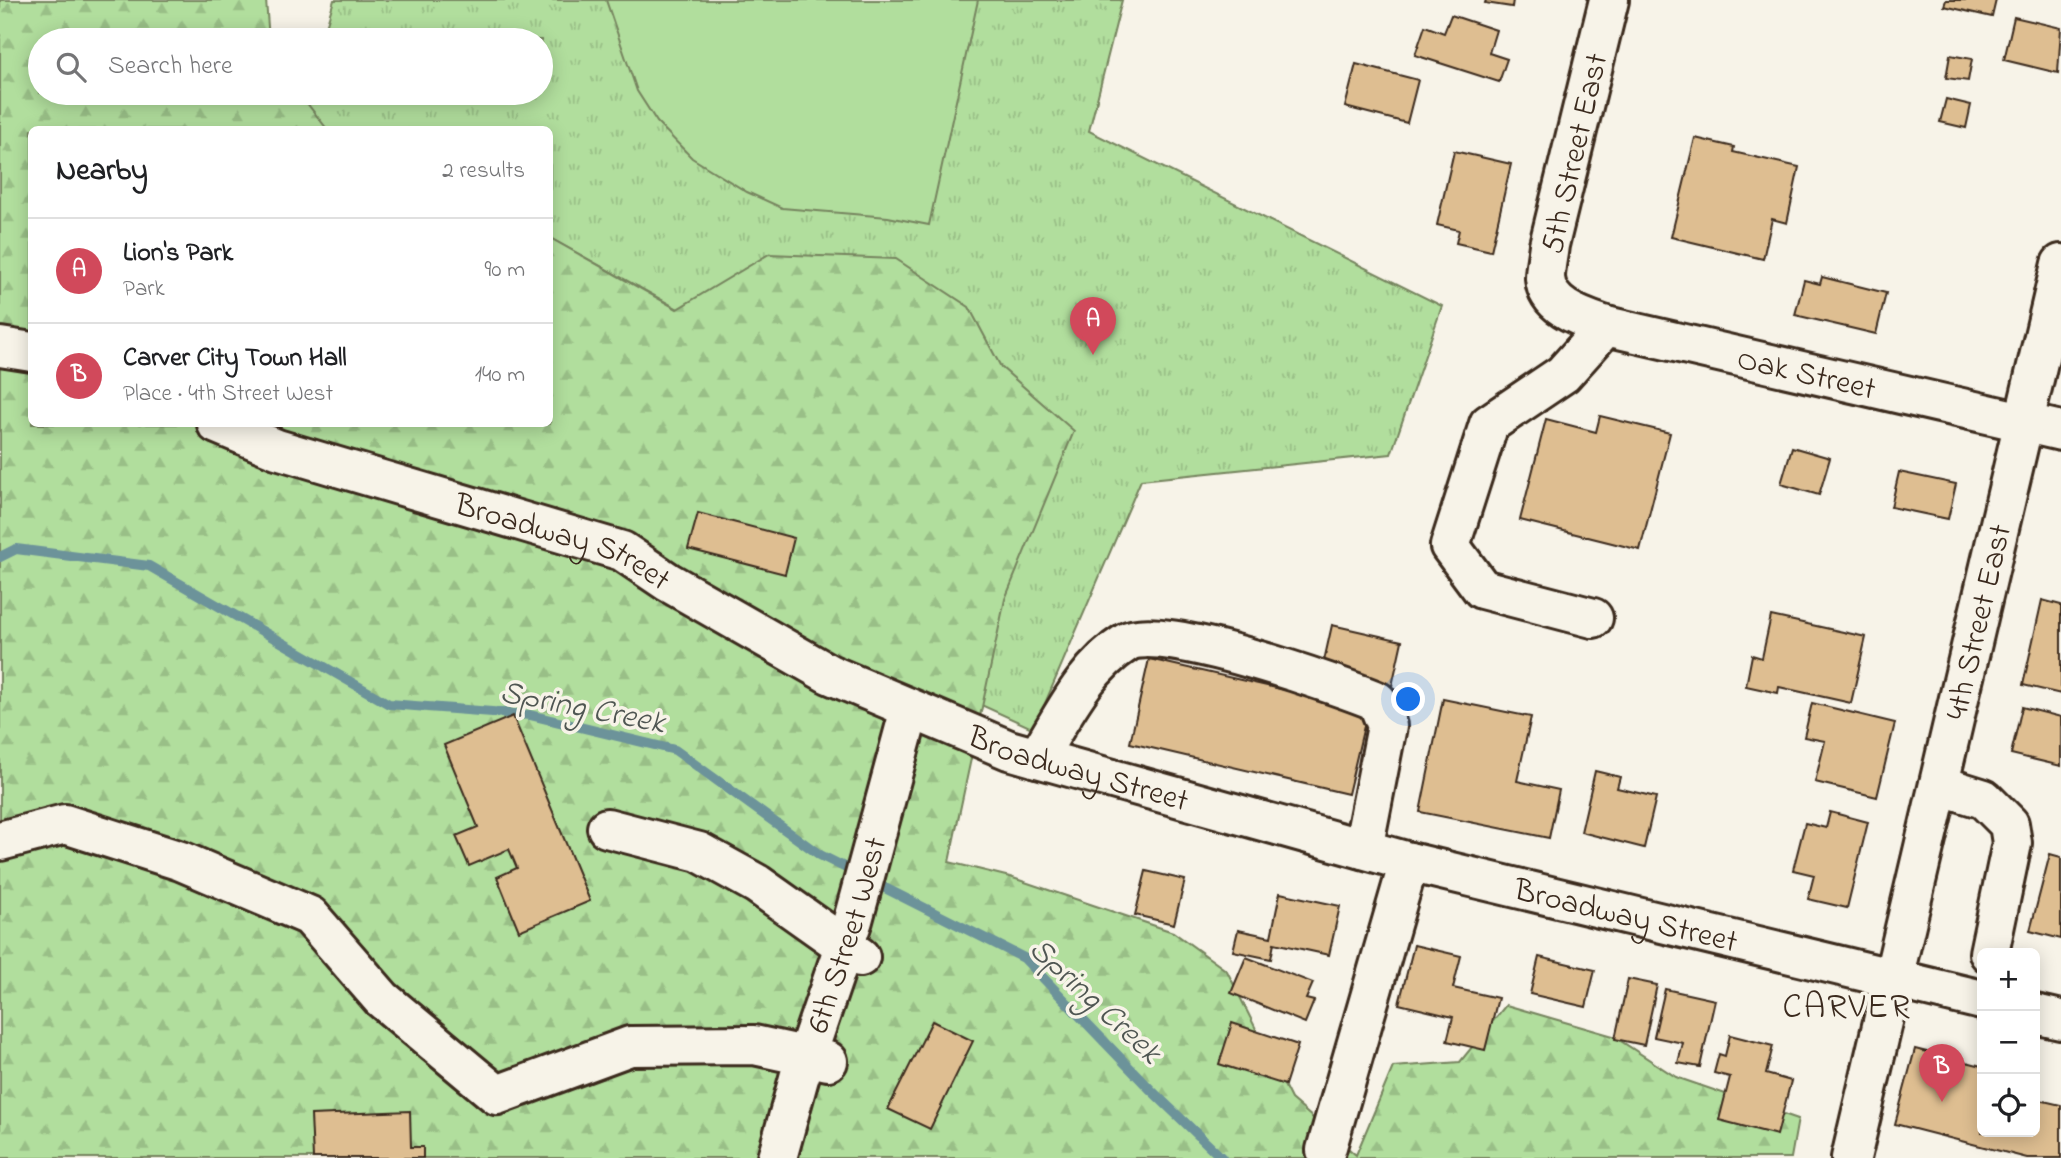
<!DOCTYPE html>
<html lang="en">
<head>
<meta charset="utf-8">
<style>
  :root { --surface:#fff; --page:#f2f2f2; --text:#202124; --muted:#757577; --line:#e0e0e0; --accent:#d1495b }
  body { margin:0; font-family:"Indie Flower",sans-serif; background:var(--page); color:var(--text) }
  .controls { position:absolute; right:21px; bottom:21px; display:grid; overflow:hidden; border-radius:10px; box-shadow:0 4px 18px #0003 }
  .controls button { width:63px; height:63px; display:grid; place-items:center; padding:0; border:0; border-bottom:2px solid var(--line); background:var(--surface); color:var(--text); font:35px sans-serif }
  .you { position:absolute; left:1409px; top:700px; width:24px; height:24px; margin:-18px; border:5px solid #fff; border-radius:50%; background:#1a73e8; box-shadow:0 0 0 10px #1a73e833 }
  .badge { display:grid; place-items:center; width:46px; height:46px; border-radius:50%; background:var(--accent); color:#fff; font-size:23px; font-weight:700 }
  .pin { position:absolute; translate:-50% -58px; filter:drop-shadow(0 2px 4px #0008) }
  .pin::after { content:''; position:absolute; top:37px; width:24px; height:21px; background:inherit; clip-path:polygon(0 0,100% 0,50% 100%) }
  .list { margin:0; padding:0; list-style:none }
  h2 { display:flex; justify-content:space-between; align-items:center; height:91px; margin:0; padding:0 28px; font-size:30px }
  h2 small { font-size:23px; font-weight:400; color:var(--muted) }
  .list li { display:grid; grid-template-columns:46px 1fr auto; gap:21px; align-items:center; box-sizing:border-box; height:105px; padding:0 28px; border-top:2px solid var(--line) }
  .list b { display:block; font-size:26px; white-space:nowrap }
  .list p { margin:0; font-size:23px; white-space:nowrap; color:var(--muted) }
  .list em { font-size:23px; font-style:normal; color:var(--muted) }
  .icon { flex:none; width:38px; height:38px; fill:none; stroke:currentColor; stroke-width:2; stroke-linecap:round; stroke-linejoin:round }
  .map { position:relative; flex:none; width:2061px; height:1158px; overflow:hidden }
  .search { position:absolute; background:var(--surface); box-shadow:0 4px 18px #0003; left:28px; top:28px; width:525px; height:77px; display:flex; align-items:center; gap:18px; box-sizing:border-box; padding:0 24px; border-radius:38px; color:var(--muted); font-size:26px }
  .panel { position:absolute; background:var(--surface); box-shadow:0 4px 18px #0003; left:28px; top:126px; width:525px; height:301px; border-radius:10px }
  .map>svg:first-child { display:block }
  .grass { fill:url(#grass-tufts); stroke:#76845e; stroke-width:2 }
  .forest { fill:url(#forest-firs); stroke:#76845e; stroke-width:2 }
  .pitch { fill:#b1de9d; stroke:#76845e; stroke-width:2 }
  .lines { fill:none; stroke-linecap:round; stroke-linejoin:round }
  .stream { stroke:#6c939a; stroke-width:10 }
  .building { fill:#debe91; stroke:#3b2a1e; stroke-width:2 }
  .minor-casing { stroke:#3b2a1e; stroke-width:44 }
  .minor { stroke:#f7f3e8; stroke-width:38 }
  .labels { text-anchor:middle; stroke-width:7; stroke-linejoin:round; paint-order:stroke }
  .street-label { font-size:32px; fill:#3b2a1e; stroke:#f7f3e8 }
  .water-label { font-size:33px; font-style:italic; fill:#4f5652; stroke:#f7f3e8 }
  .quarter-label { font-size:35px; letter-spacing:2px; fill:#3b2a1e; stroke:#f7f3e8 }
</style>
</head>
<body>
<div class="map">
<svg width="2061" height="1158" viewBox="0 0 2061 1158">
  <defs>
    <pattern id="grass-tufts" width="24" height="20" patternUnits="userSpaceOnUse" patternTransform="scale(1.75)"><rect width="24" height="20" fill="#b1de9d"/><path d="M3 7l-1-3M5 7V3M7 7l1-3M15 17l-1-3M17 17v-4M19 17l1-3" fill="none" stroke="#99bf87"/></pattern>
    <pattern id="forest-firs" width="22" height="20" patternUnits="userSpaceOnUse" patternTransform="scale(1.75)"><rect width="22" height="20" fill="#b1de9d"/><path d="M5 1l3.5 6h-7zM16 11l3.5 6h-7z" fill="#99bf87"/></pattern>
  </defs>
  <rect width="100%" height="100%" fill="#f7f3e8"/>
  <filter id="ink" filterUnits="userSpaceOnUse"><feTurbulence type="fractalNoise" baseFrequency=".0143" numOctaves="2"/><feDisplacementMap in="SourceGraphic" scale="14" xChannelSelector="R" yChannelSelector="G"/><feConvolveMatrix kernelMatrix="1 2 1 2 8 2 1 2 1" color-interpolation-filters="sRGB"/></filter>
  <g filter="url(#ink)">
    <!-- grass -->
    <path class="grass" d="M334,0h788l-33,131 353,175 -51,148 -250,26 -107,249 -246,-112 58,-215 -296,-164v-108h-254l11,-37h234v-53h-219z"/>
    <!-- forest -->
    <path class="forest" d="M0,0h266l3,40h-229v53h259l28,36 -295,1v294h518v-186l127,71 92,-55 127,5 73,48 32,60 73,64 -69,168 -56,263 61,15 163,55 54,39 64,128 65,56 37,-88 67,-5 46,-57 107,31 63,41 122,42 -7,39h-1791z"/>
    <!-- pitch -->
    <path class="pitch" d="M606,0h372l-49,225 -41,-8 -106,-9 -35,-16 -55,-34 -35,-36 -20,-31z"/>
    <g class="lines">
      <!-- stream -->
      <g class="stream">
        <path d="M0,557l16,-8 133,17 240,138 141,11 145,35 145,105 38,19"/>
        <path d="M871,881l153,77 127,132 71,68"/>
      </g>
    </g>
    <!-- building -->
    <g class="building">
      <path d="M1486,0h27l-1,7 -27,-4z"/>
      <path d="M1946,0h50l-4,17 -48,-11z"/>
      <path d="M1451,15l45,15 -7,23 18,6 -8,23 -84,-27 10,-29 19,7z"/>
      <path d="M2014,17l47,11 -3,45 -54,-13z"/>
      <path d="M1950,55l22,4 -4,22 -22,-3z"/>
      <path d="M1356,64l62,16 -11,43 -62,-16z"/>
      <path d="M1946,99l25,6 -5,23 -26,-6z"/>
      <path d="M1695,138l39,9 -1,5 66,15 -12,56 -15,-4 -9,40 -92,-22z"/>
      <path d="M1454,151l57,13 -20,87 -35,-8 3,-13 -22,-5z"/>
      <path d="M1822,277l64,16 -10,41 -81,-19 9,-35 16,4z"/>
      <path d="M1600,416l70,17 -30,117 -120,-30 26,-101 50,13z"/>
      <path d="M1792,447l38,11 -11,37 -38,-11z"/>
      <path d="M1899,472l57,12 -8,35 -57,-12z"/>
      <path d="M698,513l96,25 -9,36 -97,-25z"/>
      <path d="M2042,600l19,5v89l-38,-9z"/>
      <path d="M1771,616l95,21 -15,66 -72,-16 -1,6 -32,-7 6,-31 10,3z"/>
      <path d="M1332,625l70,16 -10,45 -70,-16z"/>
      <path d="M1149,659l219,50 -20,85 -218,-51z"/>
      <path d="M1443,699l88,18 -14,64 42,9 -10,48 -129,-26z"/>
      <path d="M1812,703l83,20 -18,74 -62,-15 10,-41 -21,-4z"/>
      <path d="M2022,707l39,10v49l-50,-12z"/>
      <path d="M513,716l77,185 -71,30 -22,-54 20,-9 -8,-19 -40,17 -13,-30 22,-9 -34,-82z"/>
      <path d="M1595,771l25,6 -3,11 39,9 -12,51 -63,-16z"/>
      <path d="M1830,812l38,10 -21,86 -39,-9 6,-24 -21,-5 12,-47 21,5z"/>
      <path d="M2050,854l11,3v82l-31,-8z"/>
      <path d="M1146,871l39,9 -11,44 -39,-9z"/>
      <path d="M1280,893l60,13 -11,49 -55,-12 -3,16 -38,-8 5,-21 33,7z"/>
      <path d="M1414,945l47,11 -8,32 45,10 -13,52 -38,-9 6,-24 -54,-13z"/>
      <path d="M1246,957l67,26 -7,16 8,2 -9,22 -74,-30z"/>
      <path d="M1539,957l56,13 -9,37 -56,-13z"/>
      <path d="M1628,979l29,6 -13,60 -29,-6z"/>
      <path d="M1665,989l50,11 -15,67 -22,-4 5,-20 -29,-6z"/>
      <path d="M932,1021l41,20 -43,88 -42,-20z"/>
      <path d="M1232,1023l66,22 -13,40 -66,-21z"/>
      <path d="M1730,1035l43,11 -7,28 25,7 -14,54 -58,-15 11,-43 -16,-4 5,-19 6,2z"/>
      <path d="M1915,1049l67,17v66h53v-33l26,6v53h-34l-132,-34z"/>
      <path d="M410,1111l1,36h12v11h-110l-2,-43z"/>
    </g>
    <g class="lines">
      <!-- minor casing -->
      <g class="minor-casing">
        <g id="minor">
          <path id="s1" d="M1609,0l-60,245c-1,10 -4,22 -4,33 2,30 38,40 61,48l455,105"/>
          <path d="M0,347l32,5"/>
          <path id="s2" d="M217,424l60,25 345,102 46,31 161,92 180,76 400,112 573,138"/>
          <path d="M1593,618l-111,-29 -32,-43 39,-122 74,-50 43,-48"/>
          <path d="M1037,758c26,-42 47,-89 90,-116 32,-20 211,43 250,59l10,25 -24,123"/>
          <path d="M1939,785l45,14 25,25 3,19 -23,110"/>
          <path d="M607,828l92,24 58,32 103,73"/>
          <path d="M0,841l65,-17 116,37 129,55 72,83 115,96 133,-49 124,-1 74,16"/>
          <path d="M2035,1014l26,6"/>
          <path d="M1326,1150l83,-288"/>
          <path id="s3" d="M777,1158l22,-80 54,-158 57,-211"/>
          <path id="s4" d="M1851,1158l210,-894"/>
        </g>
      </g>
      <!-- minor -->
      <use href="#minor" class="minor"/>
    </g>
  </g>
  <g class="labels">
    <!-- street labels -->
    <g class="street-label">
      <text transform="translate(1573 153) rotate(-77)" y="11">5th Street East</text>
      <text dy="11" stroke="none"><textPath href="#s1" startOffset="574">Oak Street</textPath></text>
      <text dy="11" stroke="none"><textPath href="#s2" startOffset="366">Broadway Street</textPath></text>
      <text dy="11" stroke="none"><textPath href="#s4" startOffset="551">4th Street East</textPath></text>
      <text dy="11" stroke="none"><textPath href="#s2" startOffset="933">Broadway Street</textPath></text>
      <text dy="11" stroke="none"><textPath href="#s2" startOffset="1500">Broadway Street</textPath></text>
      <text dy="11" stroke="none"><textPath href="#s3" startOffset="234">6th Street West</textPath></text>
    </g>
    <!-- water labels -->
    <g class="water-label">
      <text transform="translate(583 705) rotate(11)" y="12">Spring Creek</text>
      <text transform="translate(1097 999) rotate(43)" y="12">Spring Creek</text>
    </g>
    <!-- quarter labels -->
    <g class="quarter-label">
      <text x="1847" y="1017">CARVER</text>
    </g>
  </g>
</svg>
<div class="controls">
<button>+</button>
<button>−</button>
<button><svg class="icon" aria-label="locate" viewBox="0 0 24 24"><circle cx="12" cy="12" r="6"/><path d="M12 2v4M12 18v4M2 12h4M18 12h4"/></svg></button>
</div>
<div class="you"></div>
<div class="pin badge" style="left:1093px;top:355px">A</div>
<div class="pin badge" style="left:1942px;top:1102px">B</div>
<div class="search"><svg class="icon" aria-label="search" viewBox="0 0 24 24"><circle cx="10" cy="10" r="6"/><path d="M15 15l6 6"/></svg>Search here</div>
<section class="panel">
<h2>Nearby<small>2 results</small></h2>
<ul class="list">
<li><span class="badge">A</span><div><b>Lion's Park</b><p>Park</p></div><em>90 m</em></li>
<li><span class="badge">B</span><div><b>Carver City Town Hall</b><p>Place · 4th Street West</p></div><em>140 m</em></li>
</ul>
</section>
</div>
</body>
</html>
